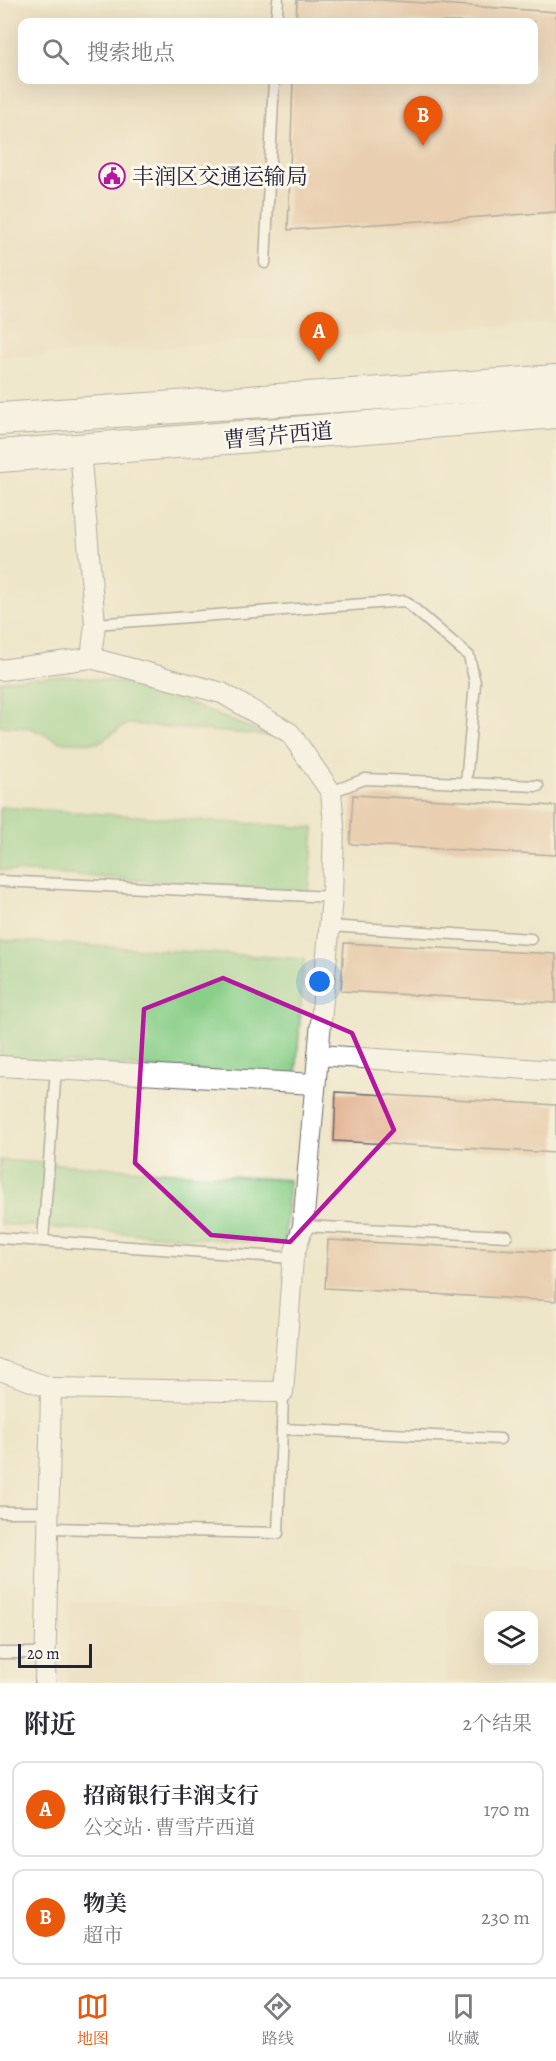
<!DOCTYPE html>
<html lang="zh">
<head>
<meta charset="utf-8">
<style>
  :root { --surface:#fff; --page:#f2f2f3; --text:#2b2b33; --muted:#7c7c81; --line:#e1e1e2; --accent:#ea580c }
  body { margin:0; font-family:Alegreya,"Noto Serif SC",serif; background:var(--page); color:var(--text) }
  .controls { position:absolute; right:18px; bottom:18px; display:grid; overflow:hidden; border-radius:12px; box-shadow:0 6px 24px #0002 }
  .controls button { width:54px; height:54px; display:grid; place-items:center; padding:0; border:0; border-bottom:2px solid var(--line); background:var(--surface); color:var(--text); font:30px sans-serif }
  .scale { position:absolute; left:18px; bottom:15px; width:74px; box-sizing:border-box; padding-left:6px; border:3px solid #22223b; border-top:0; font-size:16px; line-height:21px; white-space:nowrap; color:#22223b; -webkit-text-stroke:4px #fbf7ec; paint-order:stroke }
  .you { position:absolute; left:320px; top:982px; width:21px; height:21px; margin:-15px; border:4px solid #fff; border-radius:50%; background:#1a73e8; box-shadow:0 0 0 9px #1a73e833 }
  .badge { display:grid; place-items:center; width:39px; height:39px; border-radius:50%; background:var(--accent); color:#fff; font-size:20px; font-weight:700 }
  .pin { position:absolute; translate:-50% -50px; filter:drop-shadow(0 2px 3px #0008) }
  .pin::after { content:''; position:absolute; top:32px; width:21px; height:18px; background:inherit; clip-path:polygon(0 0,100% 0,50% 100%) }
  .list { margin:0; padding:0; list-style:none }
  h2 { display:flex; justify-content:space-between; align-items:center; height:78px; margin:0; padding:0 24px; font-size:26px }
  h2 small { font-size:20px; font-weight:400; color:var(--muted) }
  .list li { display:grid; grid-template-columns:39px 1fr auto; gap:18px; align-items:center; box-sizing:border-box; height:96px; margin:0 12px 12px; padding:0 12px; border:2px solid var(--line); border-radius:12px }
  .list b { display:block; font-size:22px; white-space:nowrap }
  .list p { margin:0; font-size:20px; white-space:nowrap; color:var(--muted) }
  .list em { font-size:20px; font-style:normal; color:var(--muted) }
  .icon { flex:none; width:33px; height:33px; fill:none; stroke:currentColor; stroke-width:2; stroke-linecap:round; stroke-linejoin:round }
  .map { position:relative; flex:none; width:556px; height:1683px; overflow:hidden }
  .search { position:absolute; background:var(--surface); box-shadow:0 6px 24px #0002; left:18px; right:18px; top:18px; height:66px; display:flex; align-items:center; gap:15px; box-sizing:border-box; padding:0 21px; border-radius:12px; color:var(--muted); font-size:22px }
  .sheet { height:294px; background:var(--surface) }
  nav { display:flex; justify-content:space-around; align-items:center; box-sizing:border-box; height:84px; border-top:2px solid var(--line); background:var(--surface); font-size:16px; color:var(--muted) }
  nav a { display:grid; justify-items:center; gap:3px }
  nav .on { color:var(--accent) }
  .map>svg:first-child { display:block }
  .built { fill:#ebd8ba; fill-rule:evenodd }
  .green { fill:#8acf89; stroke:#567862; stroke-width:1.5 }
  .building { fill:#e3b293 }
  .lines { fill:none; stroke-linecap:round; stroke-linejoin:round }
  .service-casing { stroke:#69676d; stroke-width:13 }
  .minor-casing { stroke:#69676d; stroke-width:22 }
  .primary-casing { stroke:#69676d; stroke-width:34 }
  .service { stroke:#fff; stroke-width:10 }
  .minor { stroke:#fff; stroke-width:20 }
  .primary { stroke:#fff; stroke-width:32 }
  .marked { fill:none; stroke:#b5179e; stroke-width:4.5; stroke-linejoin:round }
  .labels { text-anchor:middle; stroke-width:6; stroke-linejoin:round; paint-order:stroke }
  .poi-label { font-size:22px; fill:#22223b; stroke:#fbf7ec; text-anchor:start }
  .street-label { font-size:22px; fill:#22223b; stroke:#fbf7ec }
</style>
</head>
<body>
<div class="map">
<svg width="556" height="1683" viewBox="0 0 556 1683">
  <rect width="100%" height="100%" fill="#fbf7ec"/>
  <filter id="ink" filterUnits="userSpaceOnUse"><feTurbulence type="fractalNoise" baseFrequency=".0167" numOctaves="2"/><feDisplacementMap in="SourceGraphic" scale="12" xChannelSelector="R" yChannelSelector="G"/><feConvolveMatrix kernelMatrix="1 2 1 2 8 2 1 2 1" color-interpolation-filters="sRGB"/></filter>
  <filter id="wash" filterUnits="userSpaceOnUse"><feTurbulence type="fractalNoise" baseFrequency=".008" numOctaves="4" result="noise"/><feDisplacementMap in="SourceGraphic" scale="24" xChannelSelector="R" yChannelSelector="G"/><feGaussianBlur stdDeviation="1.35" result="paint"/><feColorMatrix in="noise" values="0 0 0 0 0 0 0 0 0 0 0 0 0 0 0 0 0 1.4 0 .05"/><feComposite in="paint" operator="in"/></filter>
  <g filter="url(#wash)">
    <rect width="100%" height="100%" fill="#eee6c9"/>
    <!-- built -->
    <g class="built">
      <path d="M255,0h301v322l-556,36v-356l236,15 18,-1zM22,22h512v58h-512z"/>
      <path d="M451,1560l105,6v117h-109zM488,1616h46v44h-46z"/>
      <path d="M70,1602l232,5v76h-235z"/>
    </g>
    <!-- green -->
    <g class="green">
      <path d="M66,676l73,8 132,52 -144,-12 -29,19 -38,-1 -29,-14 -31,-2v-44l6,-2z"/>
      <path d="M0,807l314,21 -5,64 -309,-22z"/>
      <path d="M0,940l304,19 -8,118 -296,-19z"/>
      <path d="M0,1160l289,20 -5,64 -284,-20z"/>
    </g>
    <g id="blocks">
      <!-- building -->
      <g class="building">
        <path d="M297,0h83l176,12v200l-268,18 5,-150h241v-58h-238z"/>
        <path d="M353,795l203,11v49l-206,-11z"/>
        <path d="M344,943l212,11v49l-215,-12z"/>
        <path d="M336,1092l220,13v48l-222,-12z"/>
        <path d="M328,1240l228,12v49l-231,-13z"/>
      </g>
    </g>
  </g>
  <g filter="url(#ink)">
    <use href="#blocks" fill-opacity="0" stroke="#69676d" stroke-width="1.5"/>
    <g class="lines">
      <!-- service casing -->
      <g class="service-casing">
        <g id="service">
          <path d="M276,22l2,-22"/>
          <path d="M265,263l9,-183"/>
          <path d="M95,624l310,-23 64,55 6,27 -9,100"/>
          <path d="M331,792l34,-13 173,7"/>
          <path d="M0,881l332,16"/>
          <path d="M329,926l202,13"/>
          <path d="M303,1226l204,10"/>
          <path d="M0,1238l293,20"/>
          <path d="M43,1240l13,-171"/>
          <path d="M283,1392l-1,37 218,10"/>
          <path d="M0,1512h50"/>
          <path d="M49,1528l229,5 4,-104"/>
          <path d="M0,1653h46"/>
        </g>
      </g>
      <!-- minor casing -->
      <g class="minor-casing">
        <g id="minor">
          <path d="M0,670l91,-12 4,-34 -15,-174"/>
          <path d="M318,1055l238,16"/>
          <path d="M0,1066l315,18"/>
          <path d="M0,1370l51,18"/>
          <path d="M45,1683l6,-295 232,4 10,-134 10,-32 29,-329 2,-72 -3,-33 -41,-59 -68,-40 -131,-35"/>
        </g>
      </g>
      <!-- primary casing -->
      <g class="primary-casing">
        <g id="primary">
          <path d="M0,419l556,-38"/>
          <path d="M0,456l556,-44"/>
        </g>
      </g>
      <!-- service -->
      <use href="#service" class="service"/>
      <!-- minor -->
      <use href="#minor" class="minor"/>
      <!-- primary -->
      <use href="#primary" class="primary"/>
    </g>
  </g>
  <!-- marked area -->
  <path d="M0 0H556V1683H0ZM223,978l129,55 42,97 -104,112 -79,-7 -76,-72 9,-154z" fill="#eee6c9" fill-opacity=".55" fill-rule="evenodd"/>
  <path class="marked" d="M223,978l129,55 42,97 -104,112 -79,-7 -76,-72 9,-154z"/>
  <!-- icons -->
  <defs>
    <g id="civic-ring" transform="scale(1.35)"><circle r="9.5" fill="#fbf7ec" stroke="#b5179e" stroke-width="1.5"/><path d="M-.6-6.5H3V-4.5H.6V-3L4-1V1h2V6H-6V1h2V-1L-.6-3ZM-1.2 2.5V6h2.4V2.5Z" fill="#b5179e"/></g>
  </defs>
  <g fill-rule="evenodd">
    <use href="#civic-ring" x="112" y="176"/>
  </g>
  <g class="labels">
    <!-- poi labels -->
    <g class="poi-label">
      <text x="132" y="184">丰润区交通运输局</text>
    </g>
    <!-- street labels -->
    <g class="street-label">
      <text transform="translate(278 435) rotate(-5)" y="8">曹雪芹西道</text>
    </g>
  </g>
</svg>
<div class="controls">
<button><svg class="icon" aria-label="layers" viewBox="0 0 24 24"><path d="M12 4l9 5-9 5-9-5zM3 14l9 5 9-5"/></svg></button>
</div>
<div class="scale">20 m</div>
<div class="you"></div>
<div class="pin badge" style="left:319px;top:362px">A</div>
<div class="pin badge" style="left:423px;top:146px">B</div>
<div class="search"><svg class="icon" aria-label="search" viewBox="0 0 24 24"><circle cx="10" cy="10" r="6"/><path d="M15 15l6 6"/></svg>搜索地点</div>
</div>
<section class="sheet">
<h2>附近<small>2个结果</small></h2>
<ul class="list">
<li><span class="badge">A</span><div><b>招商银行丰润支行</b><p>公交站 · 曹雪芹西道</p></div><em>170 m</em></li>
<li><span class="badge">B</span><div><b>物美</b><p>超市</p></div><em>230 m</em></li>
</ul>
</section>
<nav>
<a class="on"><svg class="icon" aria-label="map" viewBox="0 0 24 24"><path d="M3 6l6-2 6 2 6-2v14l-6 2-6-2-6 2zM9 4v14M15 6v14"/></svg>地图</a>
<a><svg class="icon" aria-label="directions" viewBox="0 0 24 24"><path d="M12 3l9 9-9 9-9-9zM9 14v-3h6M13 9l2 2-2 2"/></svg>路线</a>
<a><svg class="icon" aria-label="saved" viewBox="0 0 24 24"><path d="M7 4h10v16l-5-4-5 4z"/></svg>收藏</a>
</nav>
</body>
</html>
